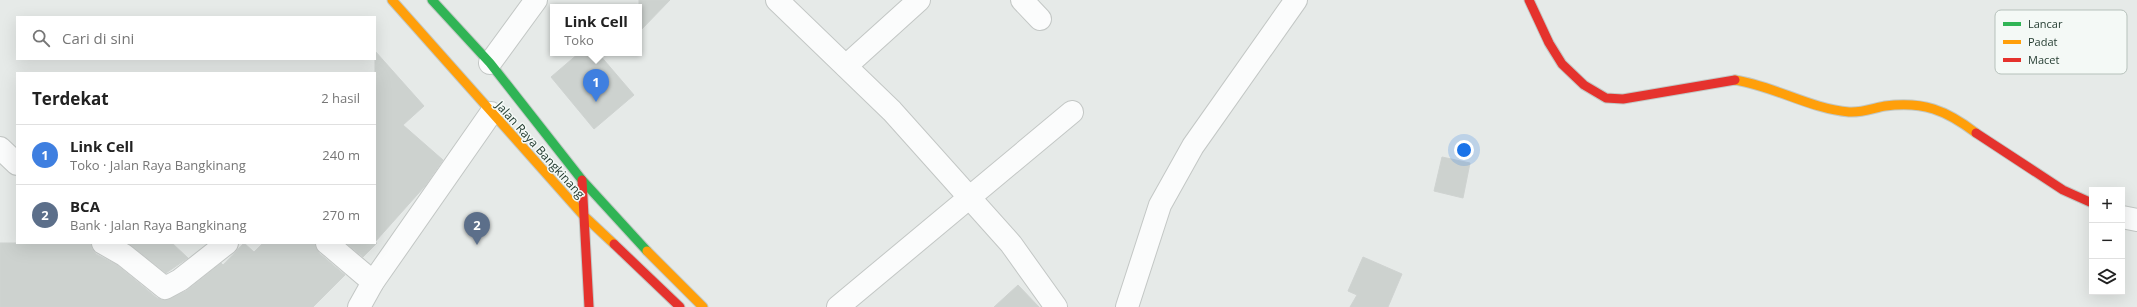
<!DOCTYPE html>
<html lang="id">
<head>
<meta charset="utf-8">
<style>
  :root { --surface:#fff; --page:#f6f6f6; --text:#222; --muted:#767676; --line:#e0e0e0; --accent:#1a73e8 }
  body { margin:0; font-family:"Open Sans",sans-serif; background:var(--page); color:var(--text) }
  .controls { position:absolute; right:12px; bottom:12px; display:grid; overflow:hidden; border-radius:0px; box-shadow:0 4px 16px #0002 }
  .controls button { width:36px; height:36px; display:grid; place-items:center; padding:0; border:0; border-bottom:1px solid var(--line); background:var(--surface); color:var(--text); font:20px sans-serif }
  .you { position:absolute; left:1464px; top:150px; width:14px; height:14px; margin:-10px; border:3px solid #fff; border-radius:50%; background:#1a73e8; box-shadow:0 0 0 6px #1a73e833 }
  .badge { display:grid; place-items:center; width:26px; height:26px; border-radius:50%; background:var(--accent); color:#fff; font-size:13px; font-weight:700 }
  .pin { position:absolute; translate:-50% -33px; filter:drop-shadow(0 1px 2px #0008) }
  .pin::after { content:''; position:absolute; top:21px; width:14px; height:12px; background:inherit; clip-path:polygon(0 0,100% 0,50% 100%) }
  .popup { position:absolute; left:550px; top:4px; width:92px; height:52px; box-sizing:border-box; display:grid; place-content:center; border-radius:0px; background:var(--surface); filter:drop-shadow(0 1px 3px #0005); font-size:13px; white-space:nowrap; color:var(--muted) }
  .popup b { font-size:15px; color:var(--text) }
  .popup::after { content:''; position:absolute; left:50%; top:100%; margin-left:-8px; border:8px solid transparent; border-top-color:var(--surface) }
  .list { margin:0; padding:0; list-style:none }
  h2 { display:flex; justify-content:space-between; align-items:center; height:52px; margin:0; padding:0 16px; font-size:17px }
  h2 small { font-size:13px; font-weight:400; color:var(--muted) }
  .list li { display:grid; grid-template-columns:26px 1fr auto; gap:12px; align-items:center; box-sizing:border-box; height:60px; padding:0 16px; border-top:1px solid var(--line) }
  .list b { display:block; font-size:15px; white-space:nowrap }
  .list p { margin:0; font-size:13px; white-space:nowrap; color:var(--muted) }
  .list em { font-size:13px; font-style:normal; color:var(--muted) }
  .icon { flex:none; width:22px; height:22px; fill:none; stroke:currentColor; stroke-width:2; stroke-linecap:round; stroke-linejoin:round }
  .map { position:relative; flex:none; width:2137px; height:307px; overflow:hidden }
  .search { position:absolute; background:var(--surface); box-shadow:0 4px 16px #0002; left:16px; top:16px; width:360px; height:44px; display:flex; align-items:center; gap:10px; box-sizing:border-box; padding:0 14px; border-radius:0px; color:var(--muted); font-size:15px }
  .panel { position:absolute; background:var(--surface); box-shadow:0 4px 16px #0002; left:16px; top:72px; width:360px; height:172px; border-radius:0px }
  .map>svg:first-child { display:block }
  .building { fill:#cdd2cf; stroke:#cfd3d1 }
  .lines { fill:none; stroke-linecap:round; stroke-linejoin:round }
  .street-casing { stroke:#c3c7c5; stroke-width:24 }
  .fast-casing { stroke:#c2c8c5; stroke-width:11 }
  .slow-casing { stroke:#c2c8c5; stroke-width:11 }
  .jam-casing { stroke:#c2c8c5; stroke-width:11 }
  .street { stroke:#fbfcfc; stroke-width:22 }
  .fast { stroke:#30b455; stroke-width:9 }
  .slow { stroke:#ff9f0a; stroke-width:9 }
  .jam { stroke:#e5322d; stroke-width:9 }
  .labels { text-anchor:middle; stroke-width:3; stroke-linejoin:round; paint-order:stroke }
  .street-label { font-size:12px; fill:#253d32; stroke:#f4f9f6 }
  .key { fill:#f4f9f6; stroke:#b6c1bb; stroke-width:1 }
  .key-label { font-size:11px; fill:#253d32 }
</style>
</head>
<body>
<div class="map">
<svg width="2137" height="307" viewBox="0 0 2137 307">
  <rect width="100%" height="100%" fill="#e6eae8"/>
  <!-- building -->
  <g class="building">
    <path d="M639,0h31l-31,32z"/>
    <path d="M375,51l49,55 -21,19 40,35 -18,26 -50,56z"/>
    <path d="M579,53h19l36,42 -40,34 -43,-52z"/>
    <path d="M1442,157l28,6 -7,35 -29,-7z"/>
    <path d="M0,243h91l1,6 4,5 21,11 40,33 7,2 22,-9 35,-28 2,2 21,-22 10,9 9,-9h52l4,10 26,22 -32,32h-313z"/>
    <path d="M128,243h44l16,15 -22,15z"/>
    <path d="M346,243h31l-14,14z"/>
    <path d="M1363,257l39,17 -14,33h-38l7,-12 -9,-4z"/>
    <path d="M1018,285l21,22h-45z"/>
  </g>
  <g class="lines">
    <!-- street casing -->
    <g class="street-casing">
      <g id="street">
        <path d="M777,0l115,111 119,133 45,63"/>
        <path d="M1022,0l18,19"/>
        <path d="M490,63l46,-63"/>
        <path d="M846,66l73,-66"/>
        <path d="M0,148l17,16"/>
        <path d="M2122,217l15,3"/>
        <path d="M103,243l21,12 41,33 15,-8 47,-37"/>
        <path d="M327,243l46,39"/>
        <path d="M359,307l14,-25 118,-169"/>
        <path d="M838,307l234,-195"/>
        <path d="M1127,307l33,-102 33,-59 103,-146"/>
      </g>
    </g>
    <!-- fast casing -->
    <g class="fast-casing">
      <path id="fast" d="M432,0l58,63 92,117 65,71"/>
    </g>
    <!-- slow casing -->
    <g class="slow-casing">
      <g id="slow">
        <path d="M392,0l191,215 31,29"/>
        <path d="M1735,80c39,6 76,29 114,32 12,1 25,-4 36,-6 38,-5 61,4 91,27"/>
        <path d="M647,251l56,56"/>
      </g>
    </g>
    <!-- jam casing -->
    <g class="jam-casing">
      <g id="jam">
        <path d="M1529,0l20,43 13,21 22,21 22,13 17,1 112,-19"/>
        <path d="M1976,133l87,57 29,13"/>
        <path d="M582,180l7,127"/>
        <path d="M614,244l66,63"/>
      </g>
    </g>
    <!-- street -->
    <use href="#street" class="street"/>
    <!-- fast -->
    <use href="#fast" class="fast"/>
    <!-- slow -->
    <use href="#slow" class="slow"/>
    <!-- jam -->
    <use href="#jam" class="jam"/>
  </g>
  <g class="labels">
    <!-- street labels -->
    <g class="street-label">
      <text transform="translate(540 150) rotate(48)" y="4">Jalan Raya Bangkinang</text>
    </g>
  </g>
  <!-- legend -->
  <rect x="1995" y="10" width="132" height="64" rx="6" class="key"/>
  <rect x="2003" y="22" width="18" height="4" fill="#30b455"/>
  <rect x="2003" y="40" width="18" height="4" fill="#ff9f0a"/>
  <rect x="2003" y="58" width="18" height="4" fill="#e5322d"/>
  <g class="key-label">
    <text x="2028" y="28">Lancar</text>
    <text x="2028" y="46">Padat</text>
    <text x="2028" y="64">Macet</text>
  </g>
</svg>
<div class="controls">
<button>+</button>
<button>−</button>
<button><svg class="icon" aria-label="layers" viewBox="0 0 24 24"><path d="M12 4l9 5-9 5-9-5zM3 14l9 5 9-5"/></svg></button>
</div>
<div class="you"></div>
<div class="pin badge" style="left:596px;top:102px;background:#3f7fe0">1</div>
<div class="popup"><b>Link Cell</b>Toko</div>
<div class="pin badge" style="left:477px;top:245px;background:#5c6f8a">2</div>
<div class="search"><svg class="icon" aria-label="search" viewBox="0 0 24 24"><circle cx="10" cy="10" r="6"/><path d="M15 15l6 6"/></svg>Cari di sini</div>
<section class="panel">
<h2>Terdekat<small>2 hasil</small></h2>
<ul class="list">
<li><span class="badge" style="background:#3f7fe0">1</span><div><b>Link Cell</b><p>Toko · Jalan Raya Bangkinang</p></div><em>240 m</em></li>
<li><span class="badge" style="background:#5c6f8a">2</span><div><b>BCA</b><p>Bank · Jalan Raya Bangkinang</p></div><em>270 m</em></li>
</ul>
</section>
</div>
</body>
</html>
